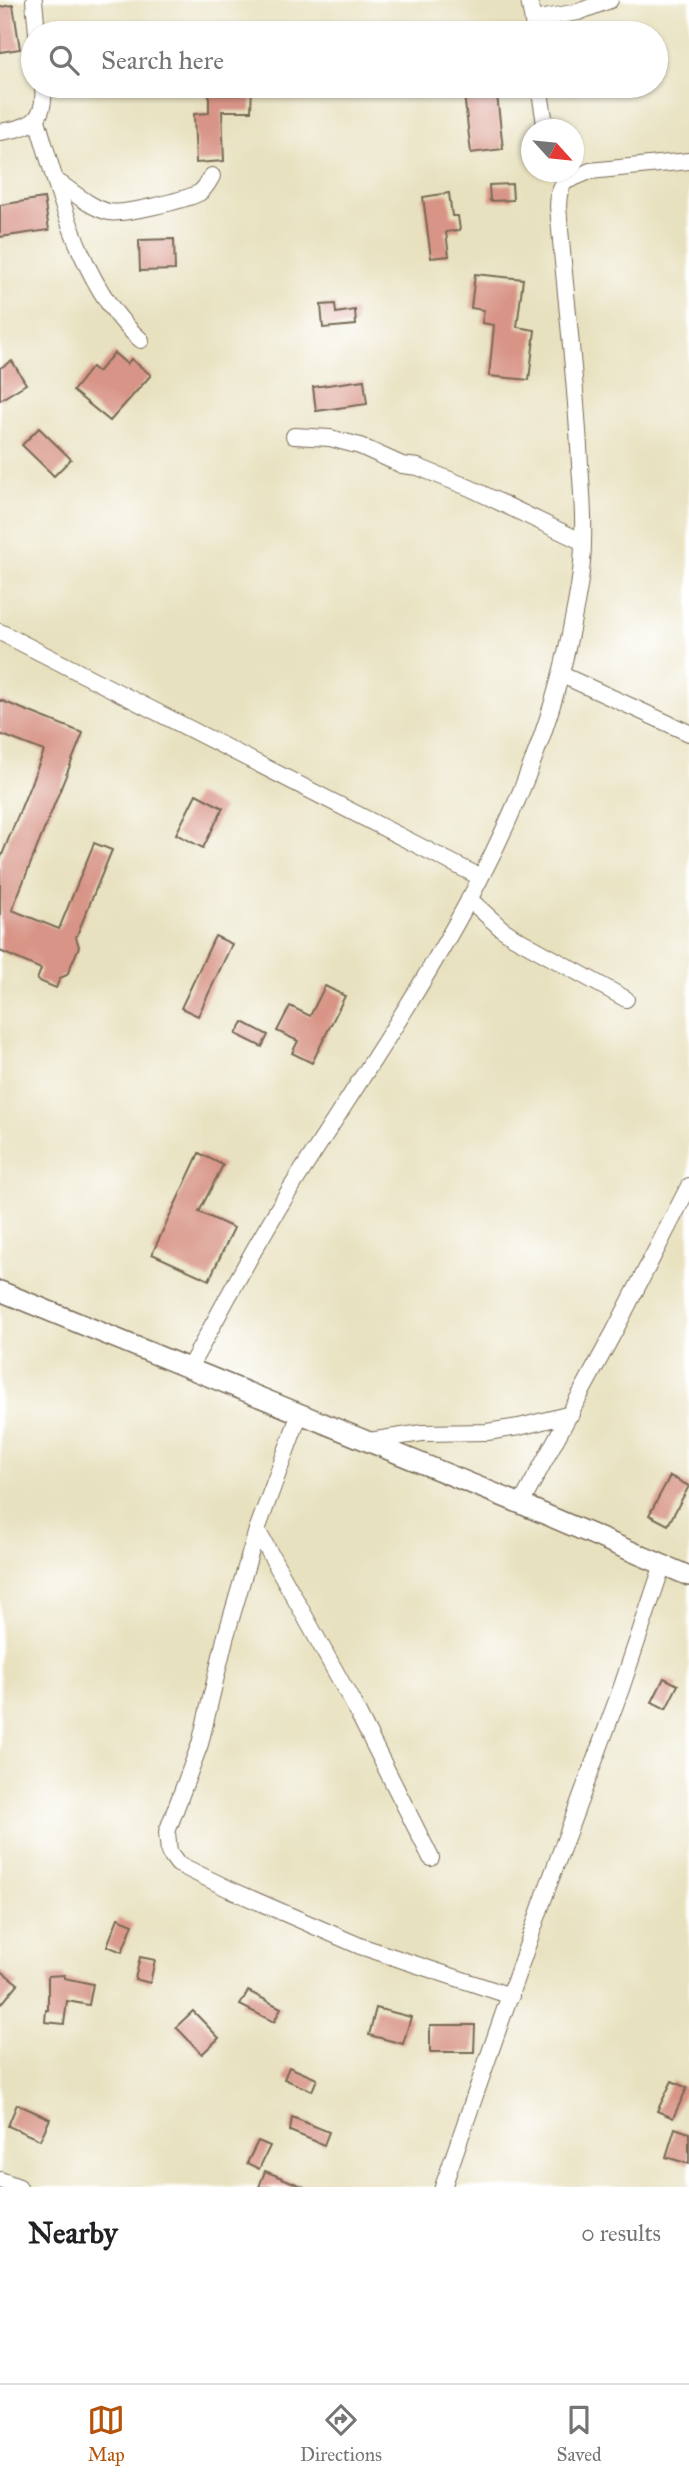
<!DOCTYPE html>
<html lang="en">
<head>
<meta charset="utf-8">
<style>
  :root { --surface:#fff; --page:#f6f6f6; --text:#202124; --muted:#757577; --line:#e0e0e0; --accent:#b45309 }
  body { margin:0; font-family:"IM FELL Great Primer",serif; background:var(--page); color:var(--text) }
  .compass { position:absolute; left:521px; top:119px; width:63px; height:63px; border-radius:50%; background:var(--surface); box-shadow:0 2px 5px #0004; rotate:117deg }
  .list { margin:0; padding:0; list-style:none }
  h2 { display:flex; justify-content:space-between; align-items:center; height:91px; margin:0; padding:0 28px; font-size:30px }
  h2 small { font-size:23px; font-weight:400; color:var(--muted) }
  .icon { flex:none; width:38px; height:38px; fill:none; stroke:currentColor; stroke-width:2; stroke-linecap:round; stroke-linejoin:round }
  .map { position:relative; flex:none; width:689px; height:2187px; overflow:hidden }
  .search { position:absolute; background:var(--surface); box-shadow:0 2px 5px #0004; left:21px; right:21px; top:21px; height:77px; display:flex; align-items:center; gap:18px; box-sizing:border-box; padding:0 24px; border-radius:38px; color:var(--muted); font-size:26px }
  .sheet { height:196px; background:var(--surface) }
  nav { display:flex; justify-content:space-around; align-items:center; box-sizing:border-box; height:98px; border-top:2px solid var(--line); background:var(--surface); font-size:19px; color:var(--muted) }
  nav a { display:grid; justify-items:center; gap:4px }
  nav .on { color:var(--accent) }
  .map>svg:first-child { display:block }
  .building { fill:#d89486 }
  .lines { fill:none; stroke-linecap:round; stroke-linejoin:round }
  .minor-casing { stroke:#786a56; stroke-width:18 }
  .tertiary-casing { stroke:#786a56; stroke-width:22 }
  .minor { stroke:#fff; stroke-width:16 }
  .tertiary { stroke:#fff; stroke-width:19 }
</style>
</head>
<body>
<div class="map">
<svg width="689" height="2187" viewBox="0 0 689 2187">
  <rect width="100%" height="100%" fill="#fff"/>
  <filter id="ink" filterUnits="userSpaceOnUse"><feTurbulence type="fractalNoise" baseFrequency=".0143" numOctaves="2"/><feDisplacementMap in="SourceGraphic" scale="14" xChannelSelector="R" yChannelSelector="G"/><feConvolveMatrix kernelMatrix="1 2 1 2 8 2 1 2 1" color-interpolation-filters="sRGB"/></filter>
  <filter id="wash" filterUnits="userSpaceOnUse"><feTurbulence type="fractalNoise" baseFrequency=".00686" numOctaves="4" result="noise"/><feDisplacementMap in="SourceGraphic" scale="28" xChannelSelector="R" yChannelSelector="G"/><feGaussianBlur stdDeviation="1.57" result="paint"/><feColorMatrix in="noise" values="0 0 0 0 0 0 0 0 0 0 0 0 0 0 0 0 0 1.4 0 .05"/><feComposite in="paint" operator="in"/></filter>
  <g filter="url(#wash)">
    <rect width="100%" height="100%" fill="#e8e1bf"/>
    <g id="blocks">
      <!-- building -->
      <g class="building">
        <path d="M13,5l7,44 -20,3v-45z"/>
        <path d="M209,86h43l-1,25h-29l2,50 -28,2 -2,-49 15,-1z"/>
        <path d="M463,86h33l7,63 -32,4z"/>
        <path d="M512,184l1,16 -23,1 -1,-16z"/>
        <path d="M449,193l3,23h6l2,14 -14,2 3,24 -18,2 -8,-61z"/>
        <path d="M44,198l5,32 -49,7v-32z"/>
        <path d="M174,239l1,31 -35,1 -1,-31z"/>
        <path d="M475,274l48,5 -6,48 18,3 -6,50 -40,-4 5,-51 -12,-2 2,-13 -13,-2z"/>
        <path d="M335,304l1,9 19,-3 1,15 -33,3 -2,-23z"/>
        <path d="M114,353l13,11 4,-5 20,16 -41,46 -37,-30 19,-24 6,5z"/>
        <path d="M12,361l14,23 -26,16v-32z"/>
        <path d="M364,380l3,24 -51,7 -3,-24z"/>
        <path d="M39,428l32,31 -17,17 -32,-31z"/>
        <path d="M0,700l83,33 -71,177 47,19 35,-86 18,7 -36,87 3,10 -12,28 -7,3 -4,10 -19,-8 4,-11 -41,-18v-91l44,-109 -44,-17z"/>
        <path d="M196,794l27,14 -20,40 -27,-14z"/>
        <path d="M215,936l17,8 -34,72 -17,-8z"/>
        <path d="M325,986l20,10 -33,67 -20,-10 6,-12 -21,-10 13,-25 20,10z"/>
        <path d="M243,1022l25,13 -6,12 -26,-13z"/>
        <path d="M199,1153l24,12 -24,47 35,16 -25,52 -57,-26z"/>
        <path d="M670,1476l19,10 -21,39 -19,-10z"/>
        <path d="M664,1678l14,7 -12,24 -14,-7z"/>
        <path d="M118,1918l15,6 -11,28 -15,-6z"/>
        <path d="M140,1957l15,3 -5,23 -15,-4z"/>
        <path d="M0,1970l18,14 -18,22z"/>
        <path d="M64,1975v3l29,6 -4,21 -22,-4 -3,23 -19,-2 1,-12h2v-34z"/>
        <path d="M248,1991l33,17 -7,14 -34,-17z"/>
        <path d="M376,2008l35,9 -8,27 -34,-9z"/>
        <path d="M193,2011l26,27 -17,16 -26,-27z"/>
        <path d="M430,2025h45l-1,27h-44z"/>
        <path d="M289,2067l28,12 -5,12 -28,-12z"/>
        <path d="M672,2081l15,7 -14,30 -16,-7z"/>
        <path d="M17,2104l33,15 -10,21 -32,-14z"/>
        <path d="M292,2117l37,15 -5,13 -34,-14z"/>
        <path d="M675,2128l14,5v31l-23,-7z"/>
        <path d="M258,2141l12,5 -11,23 -12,-6z"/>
        <path d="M265,2171l39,16h-45z"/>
      </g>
    </g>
  </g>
  <g filter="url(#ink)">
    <use href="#blocks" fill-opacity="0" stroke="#786a56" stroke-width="2"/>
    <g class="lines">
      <!-- minor casing -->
      <g class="minor-casing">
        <g id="minor">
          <path d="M34,0l3,33"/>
          <path d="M529,0l6,33"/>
          <path d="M533,20l45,-8 32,-12"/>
          <path d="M539,86l7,44"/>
          <path d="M37,120c22,72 45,170 104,220"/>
          <path d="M0,132c32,-5 46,-11 43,-46"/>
          <path d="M58,182c15,10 33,26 51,30 14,3 76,-12 90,-19 6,-4 9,-10 13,-17"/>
          <path d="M294,436l36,2 30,8 42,19 16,2 52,21 113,54"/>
          <path d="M0,632l480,245"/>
          <path d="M562,675l127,58"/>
          <path d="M469,899l33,30 12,8 112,62"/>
          <path d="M189,1368c33,-59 64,-120 100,-177 111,-175 242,-354 282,-562 6,-29 12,-59 12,-88 1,-25 -1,-51 -3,-76 -4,-87 -15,-172 -22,-259l1,-12 5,-12 26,-11 99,-10"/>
          <path d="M300,1413l-43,117 -32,109 -25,105 -33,88 2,20 9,12 51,25 131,57 151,50"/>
          <path d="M369,1441l53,-8 65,-1 32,-5 52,-13"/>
          <path d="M521,1504l93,-172 75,-146"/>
          <path d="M257,1530l97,175 77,153"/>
          <path d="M0,2180l19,7"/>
          <path d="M443,2187l104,-298 74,-200 42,-125"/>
        </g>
      </g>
      <!-- tertiary casing -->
      <g class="tertiary-casing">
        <path id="tertiary" d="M0,1291l521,213 168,72"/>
      </g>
      <!-- minor -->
      <use href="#minor" class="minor"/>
      <!-- tertiary -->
      <use href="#tertiary" class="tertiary"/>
    </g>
  </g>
</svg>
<svg class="compass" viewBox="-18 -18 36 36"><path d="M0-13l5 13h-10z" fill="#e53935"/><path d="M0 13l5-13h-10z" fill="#757577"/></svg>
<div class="search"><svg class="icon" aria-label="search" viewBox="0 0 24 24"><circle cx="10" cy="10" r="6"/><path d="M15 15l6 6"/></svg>Search here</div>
</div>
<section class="sheet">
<h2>Nearby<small>0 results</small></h2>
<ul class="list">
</ul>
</section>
<nav>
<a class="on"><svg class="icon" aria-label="map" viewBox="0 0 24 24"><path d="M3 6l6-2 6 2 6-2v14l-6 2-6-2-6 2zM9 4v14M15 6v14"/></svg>Map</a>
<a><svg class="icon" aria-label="directions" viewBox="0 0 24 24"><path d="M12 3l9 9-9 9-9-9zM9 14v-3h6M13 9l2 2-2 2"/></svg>Directions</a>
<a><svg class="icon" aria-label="saved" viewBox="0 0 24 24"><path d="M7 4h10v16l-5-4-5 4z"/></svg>Saved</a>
</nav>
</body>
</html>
